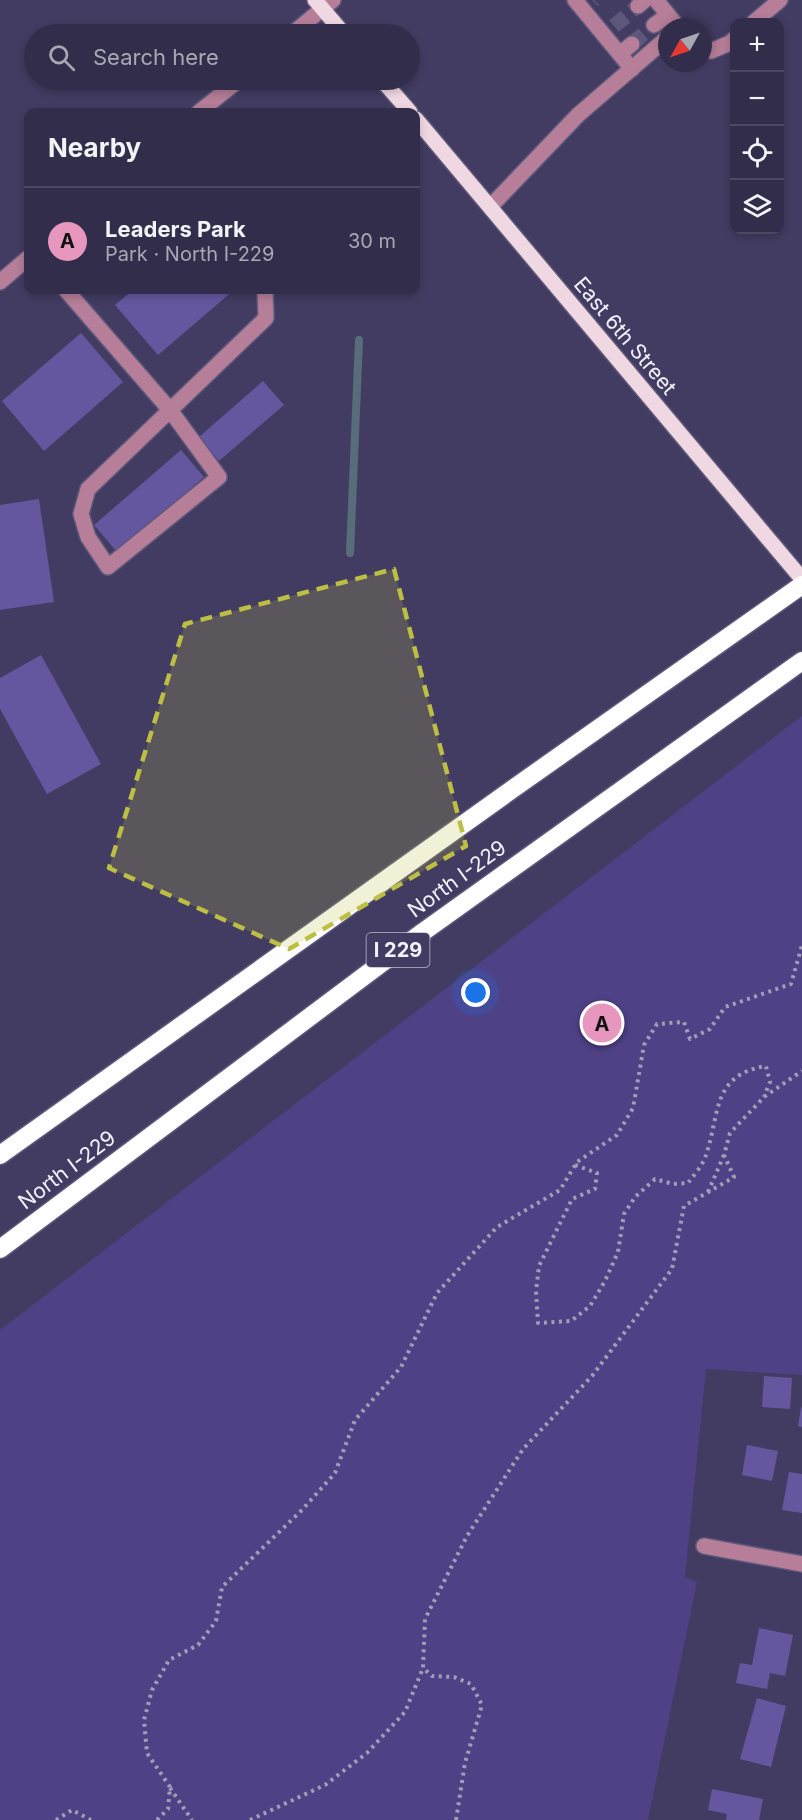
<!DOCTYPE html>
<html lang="en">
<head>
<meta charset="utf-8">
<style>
  :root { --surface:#322d4a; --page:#3d3954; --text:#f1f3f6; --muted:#a8a8b5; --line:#4d4962; --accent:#e797bd }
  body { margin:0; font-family:Inter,sans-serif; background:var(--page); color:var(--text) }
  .controls { position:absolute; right:18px; top:18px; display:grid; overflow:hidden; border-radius:12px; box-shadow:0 3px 9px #0003 }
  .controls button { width:54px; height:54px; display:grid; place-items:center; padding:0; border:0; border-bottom:2px solid var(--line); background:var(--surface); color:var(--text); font:30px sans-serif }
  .compass { position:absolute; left:658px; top:18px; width:54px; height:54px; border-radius:50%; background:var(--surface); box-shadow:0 3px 9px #0003; rotate:230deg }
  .you { position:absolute; left:476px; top:993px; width:21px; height:21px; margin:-15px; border:4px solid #fff; border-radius:50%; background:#1a73e8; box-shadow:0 0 0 9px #1a73e833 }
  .badge { display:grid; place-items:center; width:39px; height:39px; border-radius:50%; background:var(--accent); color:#111; font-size:20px; font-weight:700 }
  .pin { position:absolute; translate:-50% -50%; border:3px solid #fff; box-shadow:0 2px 6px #0006 }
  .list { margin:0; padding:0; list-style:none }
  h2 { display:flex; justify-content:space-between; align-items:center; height:78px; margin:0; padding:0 24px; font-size:26px }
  h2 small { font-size:20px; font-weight:400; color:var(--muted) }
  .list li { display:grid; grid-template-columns:39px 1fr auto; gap:18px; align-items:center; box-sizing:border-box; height:108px; padding:0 24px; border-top:2px solid var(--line) }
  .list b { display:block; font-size:22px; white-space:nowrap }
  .list p { margin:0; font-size:20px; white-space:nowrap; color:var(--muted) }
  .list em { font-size:20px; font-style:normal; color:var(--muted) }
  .icon { flex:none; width:33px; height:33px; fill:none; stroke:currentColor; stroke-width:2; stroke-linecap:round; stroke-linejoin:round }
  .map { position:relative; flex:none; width:802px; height:1820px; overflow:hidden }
  .search { position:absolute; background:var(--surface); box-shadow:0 3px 9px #0003; left:24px; top:24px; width:396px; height:66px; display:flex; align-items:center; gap:15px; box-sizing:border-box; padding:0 21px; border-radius:33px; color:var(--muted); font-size:22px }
  .panel { position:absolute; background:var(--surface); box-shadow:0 3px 9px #0003; left:24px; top:108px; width:396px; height:186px; border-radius:12px }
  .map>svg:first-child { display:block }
  .green { fill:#4f4186 }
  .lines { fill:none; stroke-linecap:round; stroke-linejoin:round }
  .stream { stroke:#586d7a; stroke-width:8 }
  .building { fill:#65579f }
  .minor-tunnel { stroke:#5d5779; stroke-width:15; stroke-dasharray:15 8; stroke-linecap:butt }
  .minor-casing { stroke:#5e597b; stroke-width:18 }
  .major-casing { stroke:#5e597b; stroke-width:18 }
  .highway-casing { stroke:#5e597b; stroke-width:21 }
  .path { stroke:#a19eb5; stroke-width:4; stroke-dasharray:3 4.5; stroke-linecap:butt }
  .minor { stroke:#b67e98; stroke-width:15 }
  .major { stroke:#f0d8e2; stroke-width:15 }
  .highway { stroke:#fefefe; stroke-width:18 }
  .marked { fill:#bdbf43; fill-opacity:0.2; stroke:#bdbf43; stroke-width:4.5; stroke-dasharray:12 8; stroke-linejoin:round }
  .labels { text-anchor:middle; stroke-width:4.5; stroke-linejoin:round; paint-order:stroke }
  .shield { fill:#423c62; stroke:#bebbce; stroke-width:1.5 }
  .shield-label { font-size:20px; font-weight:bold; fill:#f3f2fc }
  .street-label { font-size:21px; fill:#f3f2fc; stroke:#423c62 }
</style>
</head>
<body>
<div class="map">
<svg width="802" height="1820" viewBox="0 0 802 1820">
  <rect width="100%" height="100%" fill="#423c62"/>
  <!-- green -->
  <path class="green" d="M802,716v659l-96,-6 -21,208 12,5 -49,238h-648v-490z"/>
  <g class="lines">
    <!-- stream -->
    <path class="stream" d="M350,553l9,-213"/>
  </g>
  <!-- building -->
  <g class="building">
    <path d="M133,290h101l-76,65 -43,-50z"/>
    <path d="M81,333l42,49 -79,69 -42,-50z"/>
    <path d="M263,381l21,24 -65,56 -20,-24z"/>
    <path d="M181,450l23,27 -87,75 -23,-27z"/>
    <path d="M39,499l15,103 -54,8v-105z"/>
    <path d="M41,655l60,109 -54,30 -47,-85v-31z"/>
    <path d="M764,1376l28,2 -2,31 -28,-2z"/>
    <path d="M801,1407l1,1v19l-4,-1z"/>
    <path d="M747,1445l31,6 -6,30 -30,-6z"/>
    <path d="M789,1472l13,2v39l-20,-3z"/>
    <path d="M759,1628l34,7 -8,41 -15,-3 -3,16 -31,-6 4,-20 12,2z"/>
    <path d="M757,1698l29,8 -15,61 -31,-8z"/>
    <path d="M712,1789l51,10 -4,21h-33l1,-6 -19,-4z"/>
  </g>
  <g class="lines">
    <!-- minor-tunnel -->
    <g class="minor-tunnel">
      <path d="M593,1l1,-1"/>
      <path d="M614,26l24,-20"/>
      <path d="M632,44l22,-19"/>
    </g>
    <!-- minor casing -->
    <g class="minor-casing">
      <g id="minor">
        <path d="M575,0l57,69"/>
        <path d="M656,0l22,27"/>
        <path d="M638,6l7,-6"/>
        <path d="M754,22l26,-22"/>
        <path d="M654,25l14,-10"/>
        <path d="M292,34l41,-34"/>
        <path d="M703,47l8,4 19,-8 4,-4"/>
        <path d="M620,54l12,-10"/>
        <path d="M199,112l40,-32"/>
        <path d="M490,207l88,-92 89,-77"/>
        <path d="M0,282l28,-24"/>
        <path d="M66,290l104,120 49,67 -111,90 -20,-30 -7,-23 7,-25 178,-171 -1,-28"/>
        <path d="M704,1546l98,18"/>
      </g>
    </g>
    <!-- major casing -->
    <g class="major-casing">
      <g id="major">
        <path d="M315,0l29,34"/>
        <path d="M382,80l28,32"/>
        <path d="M416,119l386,460"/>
      </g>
    </g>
    <!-- highway casing -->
    <g class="highway-casing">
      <g id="highway">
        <path d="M0,1155l514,-367 288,-203"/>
        <path d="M0,1249l423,-317 379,-271"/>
      </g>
    </g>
    <!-- path -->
    <g class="path">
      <path d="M575,1165l22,8 -2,16 -23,10 -33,67 -3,25 2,32 33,-2 19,-15 15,-25 13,-29 6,-38 11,-17 20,-18 18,5 15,-1c6,-8 15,-18 18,-28 14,-40 5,-80 60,-89l4,16 -6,15"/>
      <path d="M708,1192l16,-37"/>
      <path d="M170,1788l22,32"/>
      <path d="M56,1820l16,-10 19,10"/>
      <path d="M157,1820l11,-11 2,-22 -23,-34 -3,-33 8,-30 17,-30 29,-15 18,-24 6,-34 80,-77 33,-37 20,-53 46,-53 36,-74 60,-66 63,-37 17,-28 40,-27 16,-27 11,-63 13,-21 27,-2 6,17 20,-10 15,-22 66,-23 11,-39"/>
      <path d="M250,1820l75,-35 42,-32 38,-41 18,-44"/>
      <path d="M456,1820l9,-57 17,-58 -11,-21 -17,-7 -22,-1 -9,-8 2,-49 42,-83 56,-87 69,-73 80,-107 12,-63 50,-29 -10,-22 6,-22 34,-36 38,-26"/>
    </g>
    <!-- minor -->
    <use href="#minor" class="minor"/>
    <!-- major -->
    <use href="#major" class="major"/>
    <!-- highway -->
    <use href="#highway" class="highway"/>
  </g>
  <!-- marked area -->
  <path class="marked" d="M394,569l72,277 -177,103 -180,-81 76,-244z"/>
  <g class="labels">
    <!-- shield labels -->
    <rect class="shield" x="366.5" y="933" width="63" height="34" rx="4.5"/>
    <g class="shield-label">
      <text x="398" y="957">I 229</text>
    </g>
    <!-- street labels -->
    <g class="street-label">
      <text transform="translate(625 336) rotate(50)" y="7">East 6th Street</text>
      <text transform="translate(457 879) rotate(-36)" y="7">North I-229</text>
      <text transform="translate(67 1170) rotate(-37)" y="7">North I-229</text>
    </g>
  </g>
</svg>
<div class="controls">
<button>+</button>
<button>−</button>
<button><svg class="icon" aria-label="locate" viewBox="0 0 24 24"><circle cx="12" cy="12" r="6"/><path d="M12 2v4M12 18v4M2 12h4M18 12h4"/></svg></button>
<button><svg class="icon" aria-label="layers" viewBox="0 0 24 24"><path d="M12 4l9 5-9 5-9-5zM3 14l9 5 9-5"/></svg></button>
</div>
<svg class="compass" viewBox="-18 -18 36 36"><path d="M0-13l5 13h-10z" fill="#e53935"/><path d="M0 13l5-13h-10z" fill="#a8a8b5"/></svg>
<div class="you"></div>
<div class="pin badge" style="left:602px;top:1023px">A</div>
<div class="search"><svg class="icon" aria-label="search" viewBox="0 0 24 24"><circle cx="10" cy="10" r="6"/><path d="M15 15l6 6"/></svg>Search here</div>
<section class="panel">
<h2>Nearby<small></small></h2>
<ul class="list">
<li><span class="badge">A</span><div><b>Leaders Park</b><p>Park · North I-229</p></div><em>30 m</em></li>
</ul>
</section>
</div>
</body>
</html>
